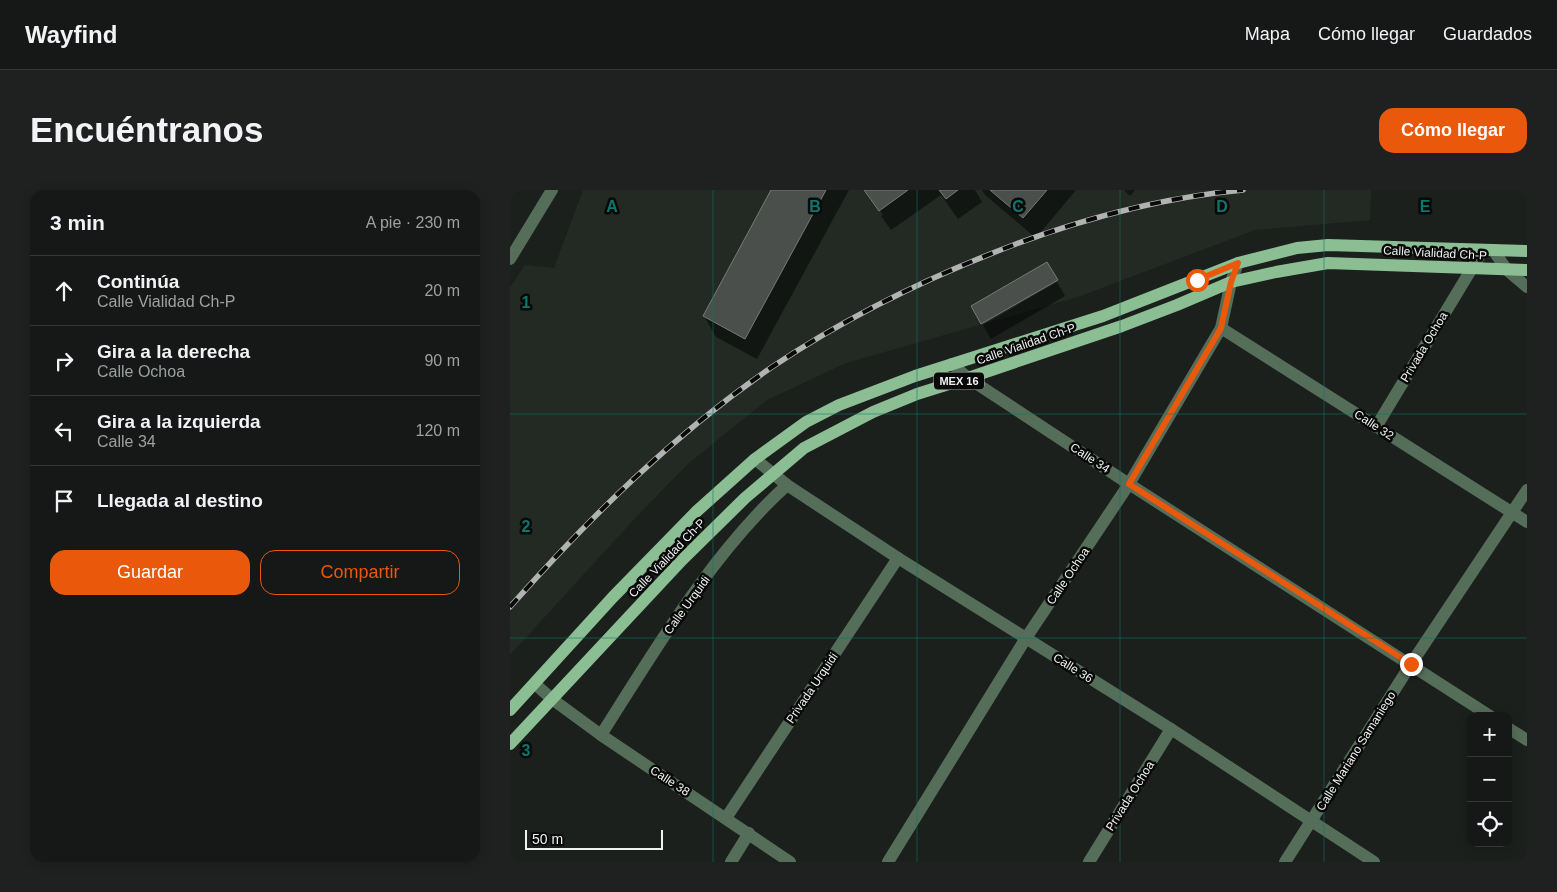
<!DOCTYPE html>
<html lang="es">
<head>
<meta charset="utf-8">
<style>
  :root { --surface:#151816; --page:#1e211f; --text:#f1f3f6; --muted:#9da0a1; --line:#343735; --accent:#ea580c }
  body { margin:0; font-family:Arial,sans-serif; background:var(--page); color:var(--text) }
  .controls { position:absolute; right:15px; bottom:15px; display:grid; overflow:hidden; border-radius:10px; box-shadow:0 2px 12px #0003 }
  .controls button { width:45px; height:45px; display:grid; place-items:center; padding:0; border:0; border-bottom:1px solid var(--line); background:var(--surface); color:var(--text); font:25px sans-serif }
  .scale { position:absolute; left:15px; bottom:12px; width:138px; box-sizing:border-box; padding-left:5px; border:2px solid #eff2f0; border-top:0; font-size:14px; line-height:18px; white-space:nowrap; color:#eff2f0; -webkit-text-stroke:4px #080908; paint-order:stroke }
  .stop { position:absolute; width:15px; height:15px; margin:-11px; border:4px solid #ea580c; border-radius:50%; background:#fff }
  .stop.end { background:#ea580c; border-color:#fff; box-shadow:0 1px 5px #0008 }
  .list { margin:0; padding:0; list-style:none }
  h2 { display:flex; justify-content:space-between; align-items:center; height:65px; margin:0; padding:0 20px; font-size:21px }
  h2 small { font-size:16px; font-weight:400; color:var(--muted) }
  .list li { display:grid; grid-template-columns:32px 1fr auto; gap:15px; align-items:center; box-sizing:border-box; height:70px; padding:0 20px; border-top:1px solid var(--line) }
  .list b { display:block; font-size:19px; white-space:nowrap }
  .list p { margin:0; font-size:16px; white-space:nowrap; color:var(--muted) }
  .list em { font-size:16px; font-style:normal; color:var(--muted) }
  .actions { display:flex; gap:10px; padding:15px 20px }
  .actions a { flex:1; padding:11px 0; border:1px solid var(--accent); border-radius:15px; text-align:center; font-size:18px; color:var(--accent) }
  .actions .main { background:var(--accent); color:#fff }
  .icon { flex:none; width:28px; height:28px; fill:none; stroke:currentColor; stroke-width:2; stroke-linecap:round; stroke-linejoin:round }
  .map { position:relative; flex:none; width:1017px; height:672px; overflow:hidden; border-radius:15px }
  header { display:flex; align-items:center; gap:30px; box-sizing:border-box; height:70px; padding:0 25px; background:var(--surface); border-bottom:1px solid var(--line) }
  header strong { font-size:24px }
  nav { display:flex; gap:28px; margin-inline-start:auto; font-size:18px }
  .intro { display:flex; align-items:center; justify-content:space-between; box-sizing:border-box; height:120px; padding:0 30px }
  h1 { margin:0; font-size:35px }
  .button { padding:12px 22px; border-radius:15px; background:var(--accent); color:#fff; font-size:18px; font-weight:700 }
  main { display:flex; gap:30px; padding:0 30px }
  aside { flex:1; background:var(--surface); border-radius:15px; box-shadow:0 2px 12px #0003 }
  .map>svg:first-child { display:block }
  .built { fill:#222a23 }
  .shadow { fill:#0007 }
  .building { fill:#4b4f4c; stroke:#777b77 }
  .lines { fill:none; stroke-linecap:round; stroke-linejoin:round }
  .minor { stroke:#556e59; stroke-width:12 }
  .tertiary { stroke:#556e59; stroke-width:12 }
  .primary { stroke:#8bbe93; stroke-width:12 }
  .rail-casing { stroke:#b0b3b1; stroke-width:5.5 }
  .rail { stroke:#080908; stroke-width:4; stroke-dasharray:11; stroke-linecap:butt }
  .route { stroke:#ea580c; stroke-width:6 }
  .grid { fill:none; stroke:#0f766e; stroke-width:1; stroke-opacity:0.55 }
  .labels { text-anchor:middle; stroke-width:5; stroke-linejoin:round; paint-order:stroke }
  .shield { fill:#080908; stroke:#aaacaa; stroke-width:1 }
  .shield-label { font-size:11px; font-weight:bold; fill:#eff2f0 }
  .street-label { font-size:12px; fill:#eff2f0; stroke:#080908 }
  .grid-label { font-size:16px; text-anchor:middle; font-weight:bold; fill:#0f766e; stroke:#080908; stroke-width:5; stroke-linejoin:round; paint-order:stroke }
</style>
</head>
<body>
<header>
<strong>Wayfind</strong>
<nav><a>Mapa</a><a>Cómo llegar</a><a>Guardados</a></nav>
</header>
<div class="intro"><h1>Encuéntranos</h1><a class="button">Cómo llegar</a></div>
<main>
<aside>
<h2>3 min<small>A pie · 230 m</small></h2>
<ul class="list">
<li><svg class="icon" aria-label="ahead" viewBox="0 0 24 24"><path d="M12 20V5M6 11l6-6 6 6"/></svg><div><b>Continúa</b><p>Calle Vialidad Ch-P</p></div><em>20 m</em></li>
<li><svg class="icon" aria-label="right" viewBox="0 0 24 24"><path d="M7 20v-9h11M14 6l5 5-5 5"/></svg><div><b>Gira a la derecha</b><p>Calle Ochoa</p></div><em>90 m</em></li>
<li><svg class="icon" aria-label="left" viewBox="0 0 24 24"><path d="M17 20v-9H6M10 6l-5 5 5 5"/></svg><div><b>Gira a la izquierda</b><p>Calle 34</p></div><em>120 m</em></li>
<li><svg class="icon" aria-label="arrive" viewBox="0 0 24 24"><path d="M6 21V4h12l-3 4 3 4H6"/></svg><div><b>Llegada al destino</b></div></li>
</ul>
<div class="actions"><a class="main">Guardar</a><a>Compartir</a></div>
</aside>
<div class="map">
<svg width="1017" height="672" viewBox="0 0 1017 672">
  <rect width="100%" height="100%" fill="#1c201d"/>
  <!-- built -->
  <path class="built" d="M73,0h788l-1,30 -115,10 -177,67 -232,66 -79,37 -78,63 -52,53 -127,139v-368l15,-22 29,3z"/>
  <!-- shadow -->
  <g class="shadow">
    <path d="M263,0h76l-92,169 -41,-22 -12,-21z"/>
    <path d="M354,0h111l7,12 -24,17 -17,-24 -50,35 -10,-14 2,-1 -10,-14h-2z"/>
    <path d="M472,0h94l-40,48 -51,-43z"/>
    <path d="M614,0h11l-5,6z"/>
    <path d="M547,92l8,14 -74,43 -8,-14z"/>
  </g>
  <!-- building -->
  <g class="building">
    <path d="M261,0h55l-81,149 -42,-23z"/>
    <path d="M354,0h44l-29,21z"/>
    <path d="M429,0h19l-12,9z"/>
    <path d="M480,0h57l-24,28z"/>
    <path d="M537,72l11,18 -77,44 -10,-18z"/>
  </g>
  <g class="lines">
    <!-- minor -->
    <g class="minor">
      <path d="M983,60l14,20 20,17"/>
      <path d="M0,69l42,-69"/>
      <path d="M711,138l306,194"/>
      <path d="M442,174l16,14 161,106 361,232"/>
      <path d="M866,237l107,-177"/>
      <path d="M245,269l32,26 111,73 273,171 203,133"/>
      <path d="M25,494l17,15 49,36 189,127"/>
      <path d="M998,538l19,12"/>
      <path d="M91,545c54,-85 111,-182 186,-250"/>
      <path d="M216,628l172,-260"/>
      <path d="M221,672l18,-29"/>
      <path d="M378,672l138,-224 103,-154 92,-156 10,-46 7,-19"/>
      <path d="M579,672l82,-133"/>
    </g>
    <!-- tertiary -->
    <path class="tertiary" d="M775,672l126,-198 116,-174"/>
    <!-- primary -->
    <g class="primary">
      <path d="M0,520l103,-113 84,-86 58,-52 51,-37 33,-17 76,-29 188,-60 135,-53 59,-15 31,-3 199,6"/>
      <path d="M0,554l172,-184 63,-62 59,-50 69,-36 44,-18 51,-16 154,-52 55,-21 54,-23 45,-10 52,-9 199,7"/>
    </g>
    <!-- rail casing -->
    <g class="rail-casing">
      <path id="rail" d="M0,417c79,-89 164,-173 262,-240 76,-51 159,-91 244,-123 73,-27 150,-47 227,-54"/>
    </g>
    <!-- rail -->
    <use href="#rail" class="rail"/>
  </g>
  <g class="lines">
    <!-- route -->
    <path class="route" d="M687,90l41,-17 -7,19 -10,46 -92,156 282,180"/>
  </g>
  <!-- grid -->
  <path class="grid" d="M203,0v672M407,0v672M610,0v672M814,0v672M0,224h1017M0,448h1017"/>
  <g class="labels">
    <!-- shield labels -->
    <rect class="shield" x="424" y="182.5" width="50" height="17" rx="4"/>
    <g class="shield-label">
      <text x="449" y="195">MEX 16</text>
    </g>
    <!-- street labels -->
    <g class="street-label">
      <text transform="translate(925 63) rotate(3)" y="4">Calle Vialidad Ch-P</text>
      <text transform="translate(516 154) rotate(-19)" y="4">Calle Vialidad Ch-P</text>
      <text transform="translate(914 157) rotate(-59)" y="4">Privada Ochoa</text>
      <text transform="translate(864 235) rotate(33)" y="4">Calle 32</text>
      <text transform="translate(580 268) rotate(33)" y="4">Calle 34</text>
      <text transform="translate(157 368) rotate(-46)" y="4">Calle Vialidad Ch-P</text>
      <text transform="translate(558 386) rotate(-56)" y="4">Calle Ochoa</text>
      <text transform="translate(177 415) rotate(-54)" y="4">Calle Urquidi</text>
      <text transform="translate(563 478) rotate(32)" y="4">Calle 36</text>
      <text transform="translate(302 498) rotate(-56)" y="4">Privada Urquidi</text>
      <text transform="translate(846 561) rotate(-58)" y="4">Calle Mariano Samaniego</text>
      <text transform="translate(160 591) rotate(33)" y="4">Calle 38</text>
      <text transform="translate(620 606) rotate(-58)" y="4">Privada Ochoa</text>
    </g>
  </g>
  <g class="grid-label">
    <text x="102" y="22">A</text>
    <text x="305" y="22">B</text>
    <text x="508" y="22">C</text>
    <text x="712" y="22">D</text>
    <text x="915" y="22">E</text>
    <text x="16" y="118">1</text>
    <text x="16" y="342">2</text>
    <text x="16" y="566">3</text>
  </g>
</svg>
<div class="controls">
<button>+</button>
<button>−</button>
<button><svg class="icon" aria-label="locate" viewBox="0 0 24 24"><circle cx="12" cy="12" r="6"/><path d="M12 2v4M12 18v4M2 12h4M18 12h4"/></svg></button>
</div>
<div class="scale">50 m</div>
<div class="stop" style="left:687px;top:90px"></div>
<div class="stop end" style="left:901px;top:474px"></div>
</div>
</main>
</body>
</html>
